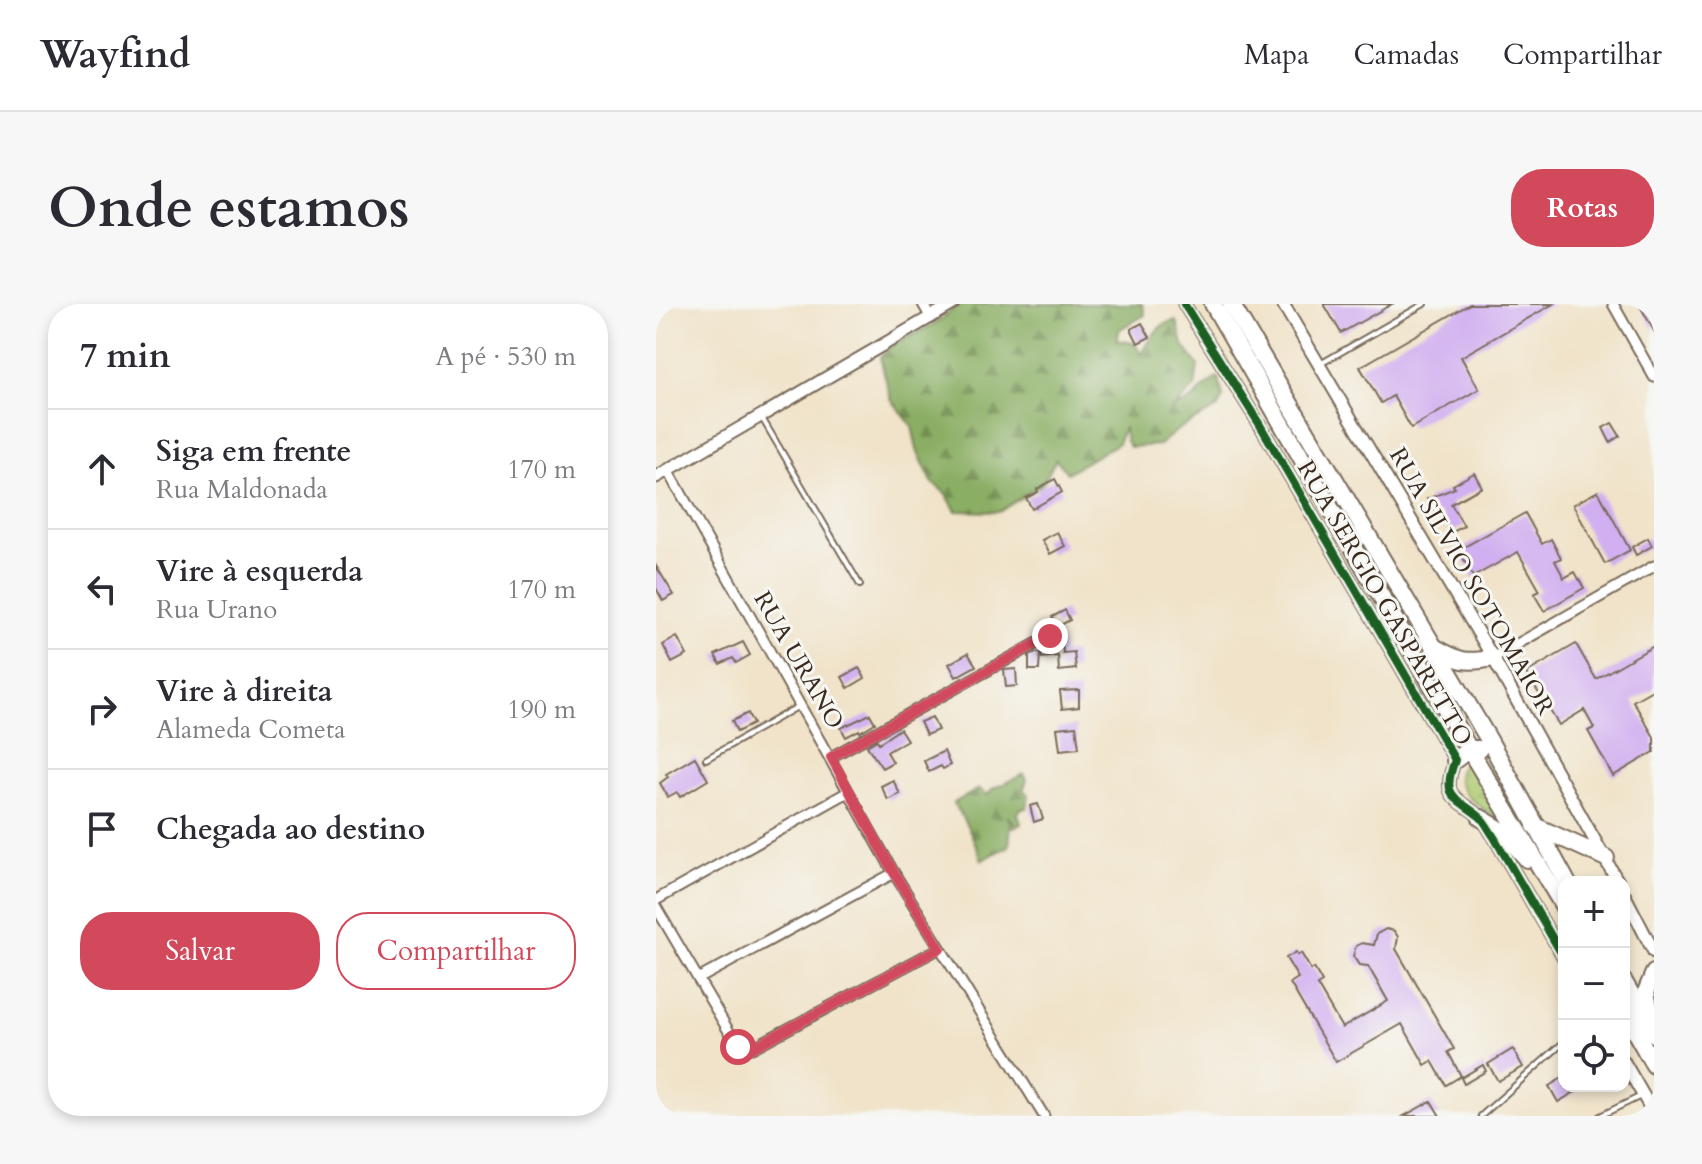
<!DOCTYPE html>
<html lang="pt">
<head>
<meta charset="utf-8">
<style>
  :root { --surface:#fff; --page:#f7f7f7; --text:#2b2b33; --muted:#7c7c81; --line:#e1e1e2; --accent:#d1495b }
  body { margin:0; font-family:Cardo,serif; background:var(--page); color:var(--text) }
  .controls { position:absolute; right:24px; bottom:24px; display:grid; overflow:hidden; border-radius:16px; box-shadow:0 4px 12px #0003 }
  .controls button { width:72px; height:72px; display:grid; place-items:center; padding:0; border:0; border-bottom:2px solid var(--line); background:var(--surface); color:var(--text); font:40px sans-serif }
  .stop { position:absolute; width:24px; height:24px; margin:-18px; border:6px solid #d1495b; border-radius:50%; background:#fff }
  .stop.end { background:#d1495b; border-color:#fff; box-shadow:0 2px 8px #0008 }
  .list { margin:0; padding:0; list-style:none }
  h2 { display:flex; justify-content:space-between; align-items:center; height:104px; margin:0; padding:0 32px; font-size:34px }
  h2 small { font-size:26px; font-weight:400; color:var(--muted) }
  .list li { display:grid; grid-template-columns:52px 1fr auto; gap:24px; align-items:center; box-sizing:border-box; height:120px; padding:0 32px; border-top:2px solid var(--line) }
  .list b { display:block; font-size:30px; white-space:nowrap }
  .list p { margin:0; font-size:26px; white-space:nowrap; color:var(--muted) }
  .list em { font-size:26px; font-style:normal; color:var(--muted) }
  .actions { display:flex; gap:16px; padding:24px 32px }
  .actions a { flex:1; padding:18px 0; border:2px solid var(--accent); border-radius:32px; text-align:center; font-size:28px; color:var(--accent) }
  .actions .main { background:var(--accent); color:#fff }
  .icon { flex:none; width:44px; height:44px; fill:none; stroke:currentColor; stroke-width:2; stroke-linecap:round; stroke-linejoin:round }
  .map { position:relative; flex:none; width:998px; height:812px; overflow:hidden; border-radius:32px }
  header { display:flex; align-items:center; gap:48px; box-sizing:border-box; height:112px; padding:0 40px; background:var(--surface); border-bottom:2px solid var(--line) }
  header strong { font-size:38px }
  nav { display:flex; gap:44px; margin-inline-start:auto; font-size:28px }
  .intro { display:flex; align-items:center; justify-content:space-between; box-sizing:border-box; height:192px; padding:0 48px }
  h1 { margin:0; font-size:56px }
  .button { padding:20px 36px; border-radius:32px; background:var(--accent); color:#fff; font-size:28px; font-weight:700 }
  main { display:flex; gap:48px; padding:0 48px }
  aside { flex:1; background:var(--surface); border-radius:32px; box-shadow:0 4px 12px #0003 }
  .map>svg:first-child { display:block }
  .grass { fill:url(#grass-tufts); stroke:#747a48; stroke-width:2 }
  .forest { fill:url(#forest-firs); stroke:#626c40; stroke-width:2 }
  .building { fill:#d1aff0 }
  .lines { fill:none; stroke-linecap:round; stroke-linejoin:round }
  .service-casing { stroke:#7a6b5a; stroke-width:8 }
  .minor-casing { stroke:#7a6b5a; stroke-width:13 }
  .tertiary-casing { stroke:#7a6b5a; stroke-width:15 }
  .motorway-casing { stroke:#7a6b5a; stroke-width:20 }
  .service { stroke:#fff; stroke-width:4 }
  .minor { stroke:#fff; stroke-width:9 }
  .tertiary { stroke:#fff; stroke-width:11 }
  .motorway { stroke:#fff; stroke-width:16 }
  .cycleway-casing { stroke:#f6f6f2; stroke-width:13 }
  .cycleway { stroke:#1b5e20; stroke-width:8 }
  .route { stroke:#d1495b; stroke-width:10 }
  .labels { text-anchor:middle; stroke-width:6; stroke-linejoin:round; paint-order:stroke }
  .street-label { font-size:24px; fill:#3b2a1e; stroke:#f6f6f2 }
</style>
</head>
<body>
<header>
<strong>Wayfind</strong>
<nav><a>Mapa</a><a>Camadas</a><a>Compartilhar</a></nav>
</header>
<div class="intro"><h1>Onde estamos</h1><a class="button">Rotas</a></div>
<main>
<aside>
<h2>7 min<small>A pé · 530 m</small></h2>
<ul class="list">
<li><svg class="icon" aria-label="ahead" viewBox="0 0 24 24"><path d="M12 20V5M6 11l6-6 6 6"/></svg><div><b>Siga em frente</b><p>Rua Maldonada</p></div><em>170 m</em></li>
<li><svg class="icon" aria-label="left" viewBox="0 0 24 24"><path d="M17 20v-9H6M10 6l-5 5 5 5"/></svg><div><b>Vire à esquerda</b><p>Rua Urano</p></div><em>170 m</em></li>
<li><svg class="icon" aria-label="right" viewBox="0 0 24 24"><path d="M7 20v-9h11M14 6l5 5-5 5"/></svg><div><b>Vire à direita</b><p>Alameda Cometa</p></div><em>190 m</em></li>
<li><svg class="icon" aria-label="arrive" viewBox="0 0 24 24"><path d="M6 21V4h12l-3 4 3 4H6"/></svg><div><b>Chegada ao destino</b></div></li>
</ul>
<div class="actions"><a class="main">Salvar</a><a>Compartilhar</a></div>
</aside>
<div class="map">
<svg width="998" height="812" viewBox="0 0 998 812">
  <defs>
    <pattern id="grass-tufts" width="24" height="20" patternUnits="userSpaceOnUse" patternTransform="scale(2)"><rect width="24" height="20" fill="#adca71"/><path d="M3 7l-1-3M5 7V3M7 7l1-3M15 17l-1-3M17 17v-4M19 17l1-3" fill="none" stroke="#8ea45c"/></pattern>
    <pattern id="forest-firs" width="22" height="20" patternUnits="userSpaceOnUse" patternTransform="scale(2)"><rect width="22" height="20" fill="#8aae63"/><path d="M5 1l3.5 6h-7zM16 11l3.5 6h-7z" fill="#728e51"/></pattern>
  </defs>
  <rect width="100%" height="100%" fill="#f6f6f2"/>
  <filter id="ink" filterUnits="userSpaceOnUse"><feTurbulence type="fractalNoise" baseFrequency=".0125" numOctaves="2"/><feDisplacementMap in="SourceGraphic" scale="16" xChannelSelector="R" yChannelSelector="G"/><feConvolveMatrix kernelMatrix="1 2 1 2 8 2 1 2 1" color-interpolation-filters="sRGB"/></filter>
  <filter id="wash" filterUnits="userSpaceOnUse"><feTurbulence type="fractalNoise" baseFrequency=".006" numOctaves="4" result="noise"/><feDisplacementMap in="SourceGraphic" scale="32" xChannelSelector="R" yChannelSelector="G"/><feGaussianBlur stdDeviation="1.8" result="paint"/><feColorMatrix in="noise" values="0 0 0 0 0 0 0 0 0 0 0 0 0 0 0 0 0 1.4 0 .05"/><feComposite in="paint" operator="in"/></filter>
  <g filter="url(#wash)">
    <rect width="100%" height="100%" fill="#f0e3c9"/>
    <!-- grass -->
    <path class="grass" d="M813,454l37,65c-19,-12 -70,-38 -37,-65z"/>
    <!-- forest -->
    <g class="forest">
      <path d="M303,0h183l3,11 -25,14 -4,11 18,3 8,11c9,-15 16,-33 35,-33l6,24 15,20 -3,22 -20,20c20,-5 26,-19 43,-30l5,20 -5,11 -38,20 -21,17 -29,2 -4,-6 -2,-14 -6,16 -51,30 -11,-14 -13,24 -44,29 -43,-1 -10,-17 -14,-12 -15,-32 -5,-24 -21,-27 -11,-42 11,-11 47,-24z"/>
      <path d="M368,470l3,6 -4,10 6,5 -2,13 -7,1 -2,5 3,10 -7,3 -1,-6 -6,-5 4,6 -2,24 -27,14 -11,-27 -17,-30 25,-14 9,6 4,-6z"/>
    </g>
    <g id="blocks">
      <!-- building -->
      <g class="building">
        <path d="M668,0h68l-51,29z"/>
        <path d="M814,0h83l-92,53 18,32 -68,39 -18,-32 -12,7 -21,-36z"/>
        <path d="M983,0h15v27z"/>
        <path d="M486,19l8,14 -12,6 -7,-14z"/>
        <path d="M956,119l8,13 -10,6 -7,-14z"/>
        <path d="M818,169l8,14 -31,17 13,22 -13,7 -11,-21 -4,2 -9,-15 28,-11 -2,-3z"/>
        <path d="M399,175l7,13 -30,17 -6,-11 12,-6 -1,-3z"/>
        <path d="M942,187l32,59 -25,14 -32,-59z"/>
        <path d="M869,209l17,31 9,-5 10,19 -6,3 9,17 11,-6 9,16 -40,23 -10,-17 6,-3 -22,-39 -45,25 -14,-27z"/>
        <path d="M401,228l8,14 -15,8 -8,-14z"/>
        <path d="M992,234l4,8 -16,9 -4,-8z"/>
        <path d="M0,262l18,29 -11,6 -7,-13z"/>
        <path d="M409,306l5,10 -13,7 -5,-10z"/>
        <path d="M21,333l10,18 -15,8 -9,-18z"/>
        <path d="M87,338l7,13 -14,8 -3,-5 -13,6 -5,-9z"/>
        <path d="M398,338h8l1,11 11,-1 2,17 -17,2 -1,-15 -16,2 -1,-9z"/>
        <path d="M920,340l20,35 58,-33v43l-21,12 21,36v15l-41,24 -25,-45 6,-3 -10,-18 -25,15 -33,-52z"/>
        <path d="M312,349l8,13 -20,11 -7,-13z"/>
        <path d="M379,349h5l-1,17h-10v-14z"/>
        <path d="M203,364l6,10 -17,10 -6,-11z"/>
        <path d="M360,365l1,17 -11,1 -2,-17z"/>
        <path d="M423,386v17l-17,2 -2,-18z"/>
        <path d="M92,409l5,11 -16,8 -5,-11z"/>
        <path d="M214,410l5,9 -15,9 -1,-2 -13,7 -5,-9z"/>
        <path d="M276,413l6,13 -12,5 -6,-13z"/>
        <path d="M420,422l3,22 -19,2 -3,-22z"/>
        <path d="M244,425l7,11 -20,12 6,10 -11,6 -15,-22 10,-6 2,3z"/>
        <path d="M288,447l6,14 -7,4 -2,-3 -12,6 -5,-11z"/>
        <path d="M39,453l13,23 -28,17 -3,-5 -9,5 -8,-14 8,-6 -2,-3z"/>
        <path d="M237,476l7,14 -12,6 -7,-14z"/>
        <path d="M382,500l5,15 -9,3 -4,-16z"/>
        <path d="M730,625l8,2 4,6 -2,12 58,100 -6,3 13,24 -15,9 -14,-24 -7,4 -23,-41 -66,38 -46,-79 8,-5 -12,-20 10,-6 2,3 3,-2 10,17 3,-2 8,14 -5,3 25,43 46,-27 -20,-35 -9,-1 -6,-9 3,-10 6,-3 12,2 3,-11z"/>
        <path d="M857,745l10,18 -25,14 -10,-17z"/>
        <path d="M827,761l3,6 -22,13 -3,-6z"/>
        <path d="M908,773v9h21l-27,16 -9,-16z"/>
        <path d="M775,797l9,15h-36z"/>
      </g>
    </g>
  </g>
  <g filter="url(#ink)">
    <use href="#blocks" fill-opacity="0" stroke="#7a6b5a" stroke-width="2"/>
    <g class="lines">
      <!-- service casing -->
      <g class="service-casing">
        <g id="service">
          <path d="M666,59l102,-59"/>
          <path d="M106,114l98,167"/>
          <path d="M50,455l93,-53"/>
          <path d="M825,812l83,-74"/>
          <path d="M944,812l41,-20"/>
        </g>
      </g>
      <!-- minor casing -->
      <g class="minor-casing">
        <g id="minor">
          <path d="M267,0l8,14"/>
          <path d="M957,0l41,73"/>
          <path d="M12,166l226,403 150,243"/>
          <path d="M837,354l161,-92"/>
          <path d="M175,453l219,-121"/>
          <path d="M0,596l192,-108"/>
          <path d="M0,603l82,140 14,1 188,-100"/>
          <path d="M42,675l196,-106"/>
        </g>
      </g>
      <!-- tertiary casing -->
      <g class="tertiary-casing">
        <g id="tertiary">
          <path d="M528,0l76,121 195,335c-14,37 -1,36 24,56 6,5 10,14 15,21l70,121"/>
          <path d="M627,0l210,354 125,224"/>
          <path d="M0,173l297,-173"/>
          <path d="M968,590l30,58"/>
          <path d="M968,758l30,52"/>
        </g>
      </g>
      <!-- motorway casing -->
      <g class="motorway-casing">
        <g id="motorway">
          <path d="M557,0l256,445 95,158"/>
          <path d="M575,0l258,436 78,142"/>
          <path d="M778,343c24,14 32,17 59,11"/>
          <path d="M799,456l14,-11h10"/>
          <path d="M825,514l20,12 26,29"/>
          <path d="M879,522l71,32"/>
          <path d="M968,678l30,52"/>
          <path d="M968,708l30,53"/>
          <path d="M995,713l-5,-25 8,-19"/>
        </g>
      </g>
      <!-- service -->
      <use href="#service" class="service"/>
      <!-- minor -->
      <use href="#minor" class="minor"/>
      <!-- tertiary -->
      <use href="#tertiary" class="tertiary"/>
      <!-- motorway -->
      <use href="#motorway" class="motorway"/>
      <!-- cycleway casing -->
      <g class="cycleway-casing">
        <path id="cycleway" d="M528,0l76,121 195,335c-14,37 -1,36 24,56 6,5 10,14 15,21l70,121"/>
      </g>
      <!-- cycleway -->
      <use href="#cycleway" class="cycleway"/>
    </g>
  </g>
  <g class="lines" filter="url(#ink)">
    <!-- route -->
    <path class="route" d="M82,743l14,1 188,-100 -46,-75 -63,-116 219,-121"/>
  </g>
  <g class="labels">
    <!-- street labels -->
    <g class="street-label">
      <text transform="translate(816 277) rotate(60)" y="8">RUA SILVIO SOTOMAIOR</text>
      <text transform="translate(729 299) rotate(60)" y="8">RUA SERGIO GASPARETTO</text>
      <text transform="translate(143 356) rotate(60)" y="8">RUA URANO</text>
    </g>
  </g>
</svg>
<div class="controls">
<button>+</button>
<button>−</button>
<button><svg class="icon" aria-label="locate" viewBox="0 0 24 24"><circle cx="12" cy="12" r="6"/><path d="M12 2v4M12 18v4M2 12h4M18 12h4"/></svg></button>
</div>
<div class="stop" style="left:82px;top:743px"></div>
<div class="stop end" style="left:394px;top:332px"></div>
</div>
</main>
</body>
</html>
